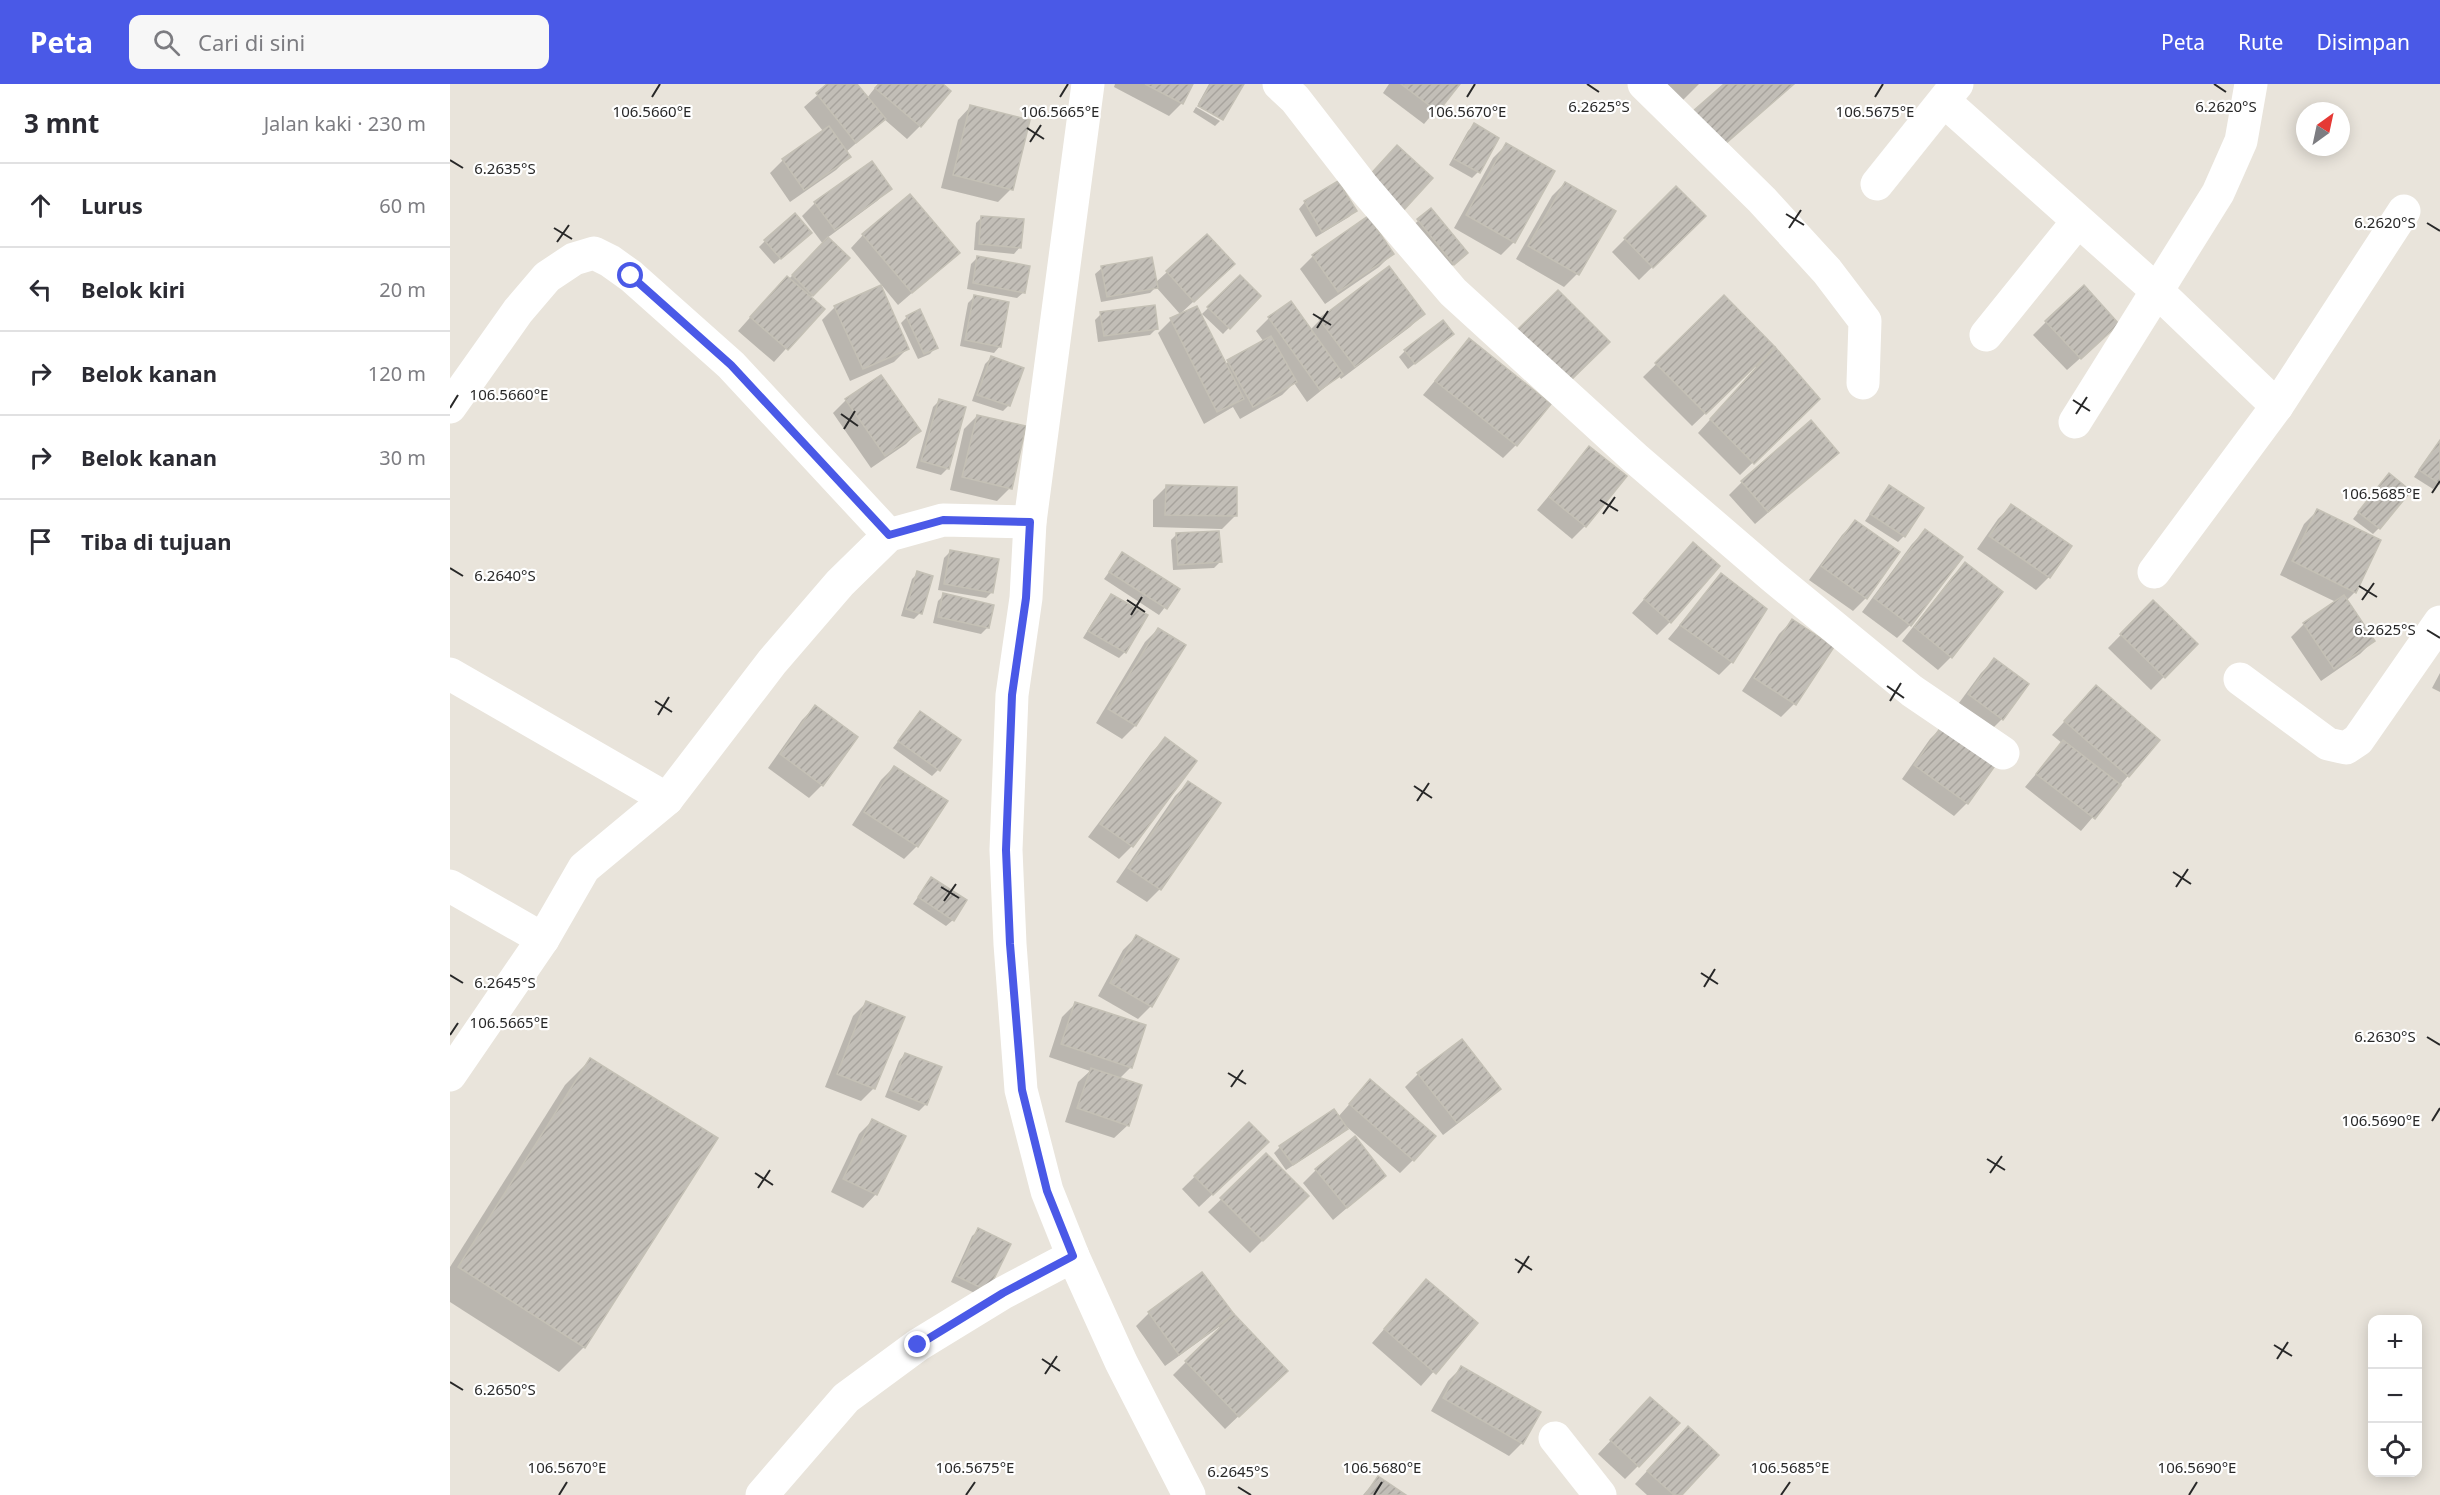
<!DOCTYPE html>
<html lang="id">
<head>
<meta charset="utf-8">
<style>
  :root { --surface:#fff; --page:#f7f7f7; --text:#2b2b33; --muted:#7c7c81; --line:#e1e1e2; --accent:#4a59e7 }
  body { margin:0; font-family:"Noto Sans",sans-serif; background:var(--page); color:var(--text) }
  .controls { position:absolute; right:18px; bottom:18px; display:grid; overflow:hidden; border-radius:12px; box-shadow:0 3px 15px #0003 }
  .controls button { width:54px; height:54px; display:grid; place-items:center; padding:0; border:0; border-bottom:2px solid var(--line); background:var(--surface); color:var(--text); font:30px sans-serif }
  .compass { position:absolute; left:1846px; top:18px; width:54px; height:54px; border-radius:50%; background:var(--surface); box-shadow:0 3px 15px #0003; rotate:33deg }
  .stop { position:absolute; width:18px; height:18px; margin:-14px; border:4px solid #4a59e7; border-radius:50%; background:#fff }
  .stop.end { background:#4a59e7; border-color:#fff; box-shadow:0 2px 6px #0008 }
  .list { margin:0; padding:0; list-style:none }
  h2 { display:flex; justify-content:space-between; align-items:center; height:78px; margin:0; padding:0 24px; font-size:26px }
  h2 small { font-size:20px; font-weight:400; color:var(--muted) }
  .list li { display:grid; grid-template-columns:39px 1fr auto; gap:18px; align-items:center; box-sizing:border-box; height:84px; padding:0 24px; border-top:2px solid var(--line) }
  .list b { display:block; font-size:22px; white-space:nowrap }
  .list em { font-size:20px; font-style:normal; color:var(--muted) }
  .icon { flex:none; width:33px; height:33px; fill:none; stroke:currentColor; stroke-width:2; stroke-linecap:round; stroke-linejoin:round }
  .map { position:relative; flex:none; width:1990px; height:1411px; overflow:hidden }
  header { display:flex; align-items:center; gap:36px; box-sizing:border-box; height:84px; padding:0 30px; background:var(--accent); color:#fff }
  header strong { font-size:28px }
  nav { display:flex; gap:33px; margin-inline-start:auto; font-size:21px }
  .search { width:420px; height:54px; background:var(--page); display:flex; align-items:center; gap:15px; box-sizing:border-box; padding:0 21px; border-radius:12px; color:var(--muted); font-size:22px }
  main { display:flex }
  aside { flex:1; background:var(--surface) }
  .map>svg:first-child { display:block }
  .shadow { fill:#0003 }
  .building { fill:url(#building-hatch); stroke:#c4c0b5; stroke-width:1.5 }
  .lines { fill:none; stroke-linecap:round; stroke-linejoin:round }
  .minor { stroke:#fff; stroke-width:33 }
  .route { stroke:#4a59e7; stroke-width:8 }
  .ticks { fill:none; stroke:#282828; stroke-width:2 }
  .ticks-label { font-size:15px; text-anchor:middle; fill:#282828; stroke:#fff; stroke-width:4.5; stroke-linejoin:round; paint-order:stroke }
</style>
</head>
<body>
<header>
<strong>Peta</strong>
<div class="search"><svg class="icon" aria-label="search" viewBox="0 0 24 24"><circle cx="10" cy="10" r="6"/><path d="M15 15l6 6"/></svg>Cari di sini</div>
<nav><a>Peta</a><a>Rute</a><a>Disimpan</a></nav>
</header>
<main>
<aside>
<h2>3 mnt<small>Jalan kaki · 230 m</small></h2>
<ul class="list">
<li><svg class="icon" aria-label="ahead" viewBox="0 0 24 24"><path d="M12 20V5M6 11l6-6 6 6"/></svg><div><b>Lurus</b></div><em>60 m</em></li>
<li><svg class="icon" aria-label="left" viewBox="0 0 24 24"><path d="M17 20v-9H6M10 6l-5 5 5 5"/></svg><div><b>Belok kiri</b></div><em>20 m</em></li>
<li><svg class="icon" aria-label="right" viewBox="0 0 24 24"><path d="M7 20v-9h11M14 6l5 5-5 5"/></svg><div><b>Belok kanan</b></div><em>120 m</em></li>
<li><svg class="icon" aria-label="right" viewBox="0 0 24 24"><path d="M7 20v-9h11M14 6l5 5-5 5"/></svg><div><b>Belok kanan</b></div><em>30 m</em></li>
<li><svg class="icon" aria-label="arrive" viewBox="0 0 24 24"><path d="M6 21V4h12l-3 4 3 4H6"/></svg><div><b>Tiba di tujuan</b></div></li>
</ul>
</aside>
<div class="map">
<svg width="1990" height="1411" viewBox="0 0 1990 1411">
  <defs>
    <pattern id="building-hatch" width="6" height="6" patternUnits="userSpaceOnUse" patternTransform="scale(1.5)"><rect width="6" height="6" fill="#c2beb7"/><path d="M-1 1l2-2M0 6l6-6M5 7l2-2" fill="none" stroke="#a7a39d"/></pattern>
  </defs>
  <rect width="100%" height="100%" fill="#e9e4db"/>
  <!-- shadow -->
  <g class="shadow">
    <path d="M380,0h25l12,14 11,-14h63l-21,42 -13,13 -23,-20 -38,33 3,5 -13,13 -46,32 -20,-29 13,-13 40,-29 -19,-24z"/>
    <path d="M665,0h76l-9,19 -13,13 -55,-29z"/>
    <path d="M759,0h33l-20,34 -24,-14z"/>
    <path d="M939,0h69l-34,40 -41,-31z"/>
    <path d="M1210,0h39l-18,18z"/>
    <path d="M521,22l40,83 -13,13 -57,-14 17,-68z"/>
    <path d="M746,23l24,14 -5,5 -22,-14z"/>
    <path d="M1024,41l4,47 -6,6 -23,-13 19,-34z"/>
    <path d="M1056,61l8,97 -13,13 -47,-27 39,-70z"/>
    <path d="M1115,99l49,29 -37,62 -13,13 -48,-28 36,-63z"/>
    <path d="M440,104l-13,13 -50,37 21,20 -38,40 12,11 -48,53 -36,-31 36,-40 15,-12 34,-35 -21,-28 13,-13z"/>
    <path d="M1226,104l28,28 -65,64 -27,-28z"/>
    <path d="M855,118l50,9 -6,6 -33,20 -17,-28z"/>
    <path d="M981,126l29,49 -13,11 -36,-43z"/>
    <path d="M532,133l38,30 -6,7 -40,-4 2,-27z"/>
    <path d="M413,151l95,18 -60,52 -47,-57z"/>
    <path d="M757,152l13,41 -40,37 -24,-27 -6,6 -49,9 -6,-28 7,-6 53,15z"/>
    <path d="M354,155l-30,25 -15,-17 6,-6z"/>
    <path d="M942,170l-13,13 -54,37 -25,-35 13,-13z"/>
    <path d="M527,174l47,34 -7,6 -50,-9 4,-25z"/>
    <path d="M939,184l34,46 -13,13 -69,52 -2,-3 -32,26 -13,-19 -12,12 -42,24 -7,-12 -29,17 -46,-91 13,-13 25,-12 29,56 39,-22 -8,-11 13,-13 41,12 10,-10z"/>
    <path d="M790,193l19,19 -36,38 -21,-20z"/>
    <path d="M524,213l26,49 -6,7 -34,-7 8,-43z"/>
    <path d="M1274,214l50,50 44,51 -78,76 -42,-42 59,-65 -2,-2 -63,60 -49,-49z"/>
    <path d="M385,223l72,42 -13,13 -44,19 -28,-61z"/>
    <path d="M651,230l55,15 -6,6 -52,7 -3,-22z"/>
    <path d="M457,233l29,30 -6,7 -12,5 -17,-36z"/>
    <path d="M1596,238l58,15 -37,33 -34,-35z"/>
    <path d="M1002,250l-44,35 -9,-12 6,-6z"/>
    <path d="M1019,256l47,105 -13,13 -80,-63z"/>
    <path d="M541,274l18,47 -6,6 -31,-10 13,-37z"/>
    <path d="M396,316l73,31 -13,13 -35,24 -38,-55z"/>
    <path d="M489,317l25,7 -17,61 -6,6 -25,-7 17,-61z"/>
    <path d="M527,332l33,72 -13,13 -47,-11 14,-61z"/>
    <path d="M1990,356v42l-7,7 -19,-12z"/>
    <path d="M1139,364l-4,78 -13,13 -35,-29z"/>
    <path d="M1387,369l-82,71 -26,-29 13,-13z"/>
    <path d="M1933,397l-4,47 -6,6 -20,-15z"/>
    <path d="M716,403l69,29 -13,13 -69,-2v-27z"/>
    <path d="M1439,403l15,49 -6,6 -33,-21z"/>
    <path d="M1561,422l38,71 -13,13 -59,-41 21,-30z"/>
    <path d="M1867,427l38,81 -9,9 27,40 -13,13 -39,27 -30,-44 13,-13 32,-22 -56,-27 24,-51z"/>
    <path d="M1405,438l43,31 -32,45 -13,13 -44,-31 33,-45z"/>
    <path d="M1475,447l-15,94 -13,13 -35,-26 50,-68z"/>
    <path d="M727,450l43,28 -6,6 -41,2 -2,-30z"/>
    <path d="M1243,460l-23,78 -13,13 -25,-22z"/>
    <path d="M500,468l42,40 -6,6 -48,-8 6,-32z"/>
    <path d="M672,470l56,36 -19,25 -55,-36z"/>
    <path d="M1515,480l-14,93 -13,13 -36,-29 50,-64z"/>
    <path d="M468,489l2,40 -6,6 -13,-3 11,-37z"/>
    <path d="M1271,491l11,87 -13,13 -51,-36z"/>
    <path d="M494,511l43,33 -6,6 -48,-11 5,-22z"/>
    <path d="M661,511l14,57 -6,6 -36,-20 22,-36z"/>
    <path d="M1703,518l43,42 -45,46 -43,-42z"/>
    <path d="M1342,537l39,26 -37,57 -13,13 -39,-26 37,-57z"/>
    <path d="M708,545l26,16 -49,81 -13,13 -26,-16 49,-81z"/>
    <path d="M1544,576l8,59 -13,13 -33,-25 25,-34z"/>
    <path d="M1990,589v19l-8,-4z"/>
    <path d="M1646,603l32,89 -47,55 -56,-44 37,-44 -10,-8z"/>
    <path d="M365,623l7,78 -13,13 -41,-30 34,-48z"/>
    <path d="M470,629l18,57 -6,6 -39,-28z"/>
    <path d="M1493,642l24,77 -13,13 -52,-37 28,-40z"/>
    <path d="M715,655l30,22 -63,85 -13,13 -31,-22 64,-85z"/>
    <path d="M444,683l23,79 -13,13 -52,-34 29,-45z"/>
    <path d="M738,699l-28,106 -13,13 -31,-20 59,-86z"/>
    <path d="M481,795l22,41 -7,6 -33,-22z"/>
    <path d="M686,853l15,69 -13,13 -40,-23 25,-46z"/>
    <path d="M416,919l8,85 -13,13 -36,-14 28,-71z"/>
    <path d="M625,920l56,63 -12,12 9,46 -14,13 -49,-16 13,-40 12,-11 -41,-14 13,-40z"/>
    <path d="M455,970l35,14 -14,36 -7,7 -34,-14 14,-36z"/>
    <path d="M140,976l-6,287 -25,25 -109,-70v-35l115,-182z"/>
    <path d="M968,990l81,15 -13,13 -43,33 -38,-48z"/>
    <path d="M920,997l43,79 -13,13 -53,-46 -7,8 -54,35 -12,-17 6,-6 58,-30z"/>
    <path d="M422,1037l4,73 -13,14 -32,-16 28,-58z"/>
    <path d="M799,1040l5,31 -55,52 -17,-18z"/>
    <path d="M816,1072l41,40 -57,57 -42,-41z"/>
    <path d="M866,1086l68,6 -51,44 -30,-37z"/>
    <path d="M529,1146l30,15 -28,51 -30,-14 21,-46z"/>
    <path d="M752,1190l31,41 53,56 -61,58 -52,-54 47,-47 -1,-1 -54,39 -29,-40 13,-13z"/>
    <path d="M976,1197l50,42 -55,63 -49,-43z"/>
    <path d="M1011,1284l61,75 -13,13 -78,-45 17,-30z"/>
    <path d="M1188,1328v54l-13,13 -27,-25z"/>
    <path d="M1225,1357l5,54h-33l-12,-11z"/>
    <path d="M928,1394l25,17h-40z"/>
  </g>
  <!-- building -->
  <g class="building">
    <path d="M377,0h30l29,35 -30,24 -40,-50z"/>
    <path d="M429,0h64l8,7 -30,36 -46,-39z"/>
    <path d="M695,0h48l-10,20z"/>
    <path d="M761,0h33l-21,36 -25,-14z"/>
    <path d="M951,0h59l-22,28z"/>
    <path d="M1274,0h70l-70,61 -31,-34z"/>
    <path d="M520,21l60,15 -17,70 -60,-15z"/>
    <path d="M1024,39l25,15 -19,35 -26,-14z"/>
    <path d="M379,42l22,31 -47,33 -22,-31z"/>
    <path d="M1056,59l49,28 -40,72 -49,-28z"/>
    <path d="M947,61l36,33 -30,33 -36,-33z"/>
    <path d="M422,77l20,28 -57,41 -21,-28z"/>
    <path d="M888,97l19,30 -35,21 -18,-31z"/>
    <path d="M1115,98l51,29 -37,64 -51,-29z"/>
    <path d="M1226,102l30,30 -53,52 -29,-30z"/>
    <path d="M460,110l50,59 -48,40 -50,-59z"/>
    <path d="M981,124l37,45 -14,12 -37,-46z"/>
    <path d="M345,129l17,20 -31,26 -17,-19z"/>
    <path d="M531,132l43,3 -3,29 -42,-4z"/>
    <path d="M918,132l26,38 -56,38 -26,-37z"/>
    <path d="M757,150l28,30 -41,38 -28,-31z"/>
    <path d="M378,153l22,21 -37,38 -21,-21z"/>
    <path d="M527,172l53,10 -5,27 -52,-10z"/>
    <path d="M702,173l6,31 -51,9 -6,-31z"/>
    <path d="M939,182l36,48 -70,53 -36,-48z"/>
    <path d="M790,191l21,21 -31,33 -23,-22z"/>
    <path d="M337,192l38,33 -37,41 -38,-33z"/>
    <path d="M431,201l28,64 -46,20 -29,-63z"/>
    <path d="M1634,201l35,39 -38,35 -36,-38z"/>
    <path d="M1108,206l52,52 -44,43 -52,-52z"/>
    <path d="M524,211l35,7 -8,45 -36,-7z"/>
    <path d="M1274,211l51,52 -69,67 -51,-51z"/>
    <path d="M841,217l52,73 -23,16 -52,-73z"/>
    <path d="M705,221l3,24 -54,7 -4,-24z"/>
    <path d="M747,222l47,93 -27,13 -47,-94z"/>
    <path d="M470,225l18,39 -14,6 -18,-38z"/>
    <path d="M993,236l11,14 -39,30 -11,-14z"/>
    <path d="M821,252l26,46 -44,25 -26,-47z"/>
    <path d="M1019,254l82,66 -34,42 -82,-65z"/>
    <path d="M1325,263l45,52 -66,65 -44,-45z"/>
    <path d="M541,272l33,12 -14,38 -33,-11z"/>
    <path d="M431,291l40,56 -36,25 -40,-57z"/>
    <path d="M489,315l27,8 -17,62 -28,-8z"/>
    <path d="M527,331l49,11 -14,63 -50,-12z"/>
    <path d="M1361,336l28,33 -71,59 -27,-31z"/>
    <path d="M1990,356v44l-21,-14z"/>
    <path d="M1139,362l38,30 -41,51 -37,-30z"/>
    <path d="M1939,389l22,18 -31,38 -22,-17z"/>
    <path d="M716,401l71,2v29l-72,-1z"/>
    <path d="M1439,401l35,23 -19,29 -35,-23z"/>
    <path d="M1561,420l61,42 -22,32 -61,-42z"/>
    <path d="M1867,425l64,31 -25,53 -64,-32z"/>
    <path d="M1405,436l45,32 -33,47 -46,-33z"/>
    <path d="M1475,445l38,28 -52,69 -37,-28z"/>
    <path d="M769,447l3,31 -44,3 -2,-32z"/>
    <path d="M1243,458l27,24 -49,57 -27,-24z"/>
    <path d="M500,466l49,9 -6,34 -49,-9z"/>
    <path d="M672,468l58,37 -13,20 -58,-37z"/>
    <path d="M1515,478l38,30 -51,66 -38,-31z"/>
    <path d="M467,487l16,5 -11,38 -16,-5z"/>
    <path d="M1271,489l46,36 -34,54 -53,-38z"/>
    <path d="M493,509l51,12 -5,23 -51,-11z"/>
    <path d="M661,510l37,21 -22,38 -38,-22z"/>
    <path d="M1894,511l31,46 -41,28 -31,-46z"/>
    <path d="M1703,516l45,44 -33,34 -45,-44z"/>
    <path d="M1342,535l42,28 -38,58 -42,-27z"/>
    <path d="M708,544l28,17 -50,81 -28,-17z"/>
    <path d="M1544,574l35,26 -26,36 -35,-26z"/>
    <path d="M1646,601l64,55 -31,37 -65,-56z"/>
    <path d="M365,621l43,32 -35,49 -43,-32z"/>
    <path d="M470,627l41,29 -21,31 -42,-30z"/>
    <path d="M1493,640l54,39 -29,41 -54,-39z"/>
    <path d="M715,653l32,24 -64,86 -33,-23z"/>
    <path d="M1613,656l58,45 -26,34 -59,-45z"/>
    <path d="M444,682l54,35 -30,46 -54,-35z"/>
    <path d="M738,697l33,22 -60,87 -33,-22z"/>
    <path d="M481,793l36,23 -13,21 -36,-24z"/>
    <path d="M686,851l43,24 -27,48 -42,-24z"/>
    <path d="M416,917l39,16 -30,72 -38,-15z"/>
    <path d="M625,918l71,23 -14,43 -71,-24z"/>
    <path d="M1012,955l39,50 -44,34 -40,-50z"/>
    <path d="M455,969l37,14 -15,38 -37,-15z"/>
    <path d="M140,974l128,80 -133,210 -127,-81z"/>
    <path d="M641,984l51,17 -13,41 -52,-18z"/>
    <path d="M920,995l66,57 -22,25 -65,-57z"/>
    <path d="M884,1025l14,20 -55,36 -14,-19z"/>
    <path d="M422,1035l34,17 -29,59 -34,-16z"/>
    <path d="M799,1038l20,20 -56,53 -19,-19z"/>
    <path d="M905,1052l31,40 -39,32 -32,-39z"/>
    <path d="M816,1069l43,43 -46,45 -43,-43z"/>
    <path d="M528,1144l33,16 -23,47 -32,-15z"/>
    <path d="M752,1188l32,42 -55,41 -31,-43z"/>
    <path d="M976,1195l52,44 -42,51 -52,-45z"/>
    <path d="M784,1230l54,57 -49,46 -54,-56z"/>
    <path d="M1011,1282l80,46 -18,32 -80,-46z"/>
    <path d="M1200,1313l30,26 -41,44 -29,-27z"/>
    <path d="M1238,1342l31,29 -37,40h-8l-27,-24z"/>
    <path d="M928,1392l28,19h-41z"/>
  </g>
  <g class="lines">
    <!-- minor -->
    <g class="minor">
      <path d="M638,0l-58,438 -4,76 -14,97 -6,155 4,94 11,146 26,101 26,65 48,106 68,133"/>
      <path d="M829,0l16,15 69,89 89,104 182,166 137,118 140,115 91,62"/>
      <path d="M1194,0l118,116 65,71 38,50 -2,62"/>
      <path d="M1494,17l212,189 121,116"/>
      <path d="M1427,100l80,-100"/>
      <path d="M1536,251l92,-114"/>
      <path d="M0,323l68,-96 29,-34 27,-18 20,-6 16,8 21,15 100,89 158,170"/>
      <path d="M1625,338l143,-229 23,-52 10,-57"/>
      <path d="M1704,488l123,-166 127,-195"/>
      <path d="M0,590l217,125"/>
      <path d="M1790,595l88,65 18,4 12,-8 82,-118"/>
      <path d="M0,802l93,53"/>
      <path d="M0,991l93,-136 41,-71 83,-69 105,-137 68,-79 49,-48 54,-15 87,2"/>
      <path d="M1105,1354l45,57"/>
      <path d="M312,1411l84,-97 72,-53 85,-52 70,-37"/>
    </g>
  </g>
  <g class="lines">
    <!-- route -->
    <path class="route" d="M181,192l100,89 158,170 54,-15 87,2 -4,76 -14,97 -6,155 4,94 12,146 25,101 26,65 -70,37 -85,52"/>
  </g>
  <!-- ticks -->
  <path class="ticks" d="M1137,0l12,8M1764,0l12,8M202,13l8,-13M610,13l8,-13M1017,13l8,-13M1425,13l8,-13M577,44l17,11M580,58l11,-17M0,76l13,8M1336,130l18,11M1977,139l13,8M104,144l18,11M1339,144l12,-18M107,158l12,-17M863,230l18,11M867,244l11,-17M1623,316l17,11M0,324l8,-13M391,330l17,12M1626,330l11,-17M394,345l11,-18M1982,409l8,-12M1150,416l18,11M1153,430l12,-17M0,484l13,8M1909,502l18,11M677,516l18,12M1912,516l12,-17M681,531l11,-18M1977,546l13,8M1437,602l17,12M205,617l17,11M1440,617l11,-18M208,631l11,-18M964,702l18,12M967,717l12,-18M1723,788l18,12M491,803l18,11M1726,803l12,-18M494,817l12,-17M1251,889l17,11M0,891l13,8M1254,903l11,-18M0,951l8,-12M1977,953l13,8M778,989l18,11M781,1003l12,-17M1982,1037l8,-13M1537,1075l18,11M305,1089l18,12M1540,1089l12,-17M308,1104l12,-18M1065,1175l17,11M1068,1189l11,-17M1824,1261l18,11M592,1275l18,12M1827,1275l11,-17M595,1290l12,-18M0,1298l13,8M788,1403l13,8M109,1411l8,-13M516,1411l9,-13M924,1411l8,-13M1331,1411l9,-13M1739,1411l8,-13"/>
  <g class="ticks-label">
    <text x="1149" y="28">6.2625°S</text>
    <text x="1776" y="28">6.2620°S</text>
    <text x="202" y="33">106.5660°E</text>
    <text x="1017" y="33">106.5670°E</text>
    <text x="610" y="33">106.5665°E</text>
    <text x="1425" y="33">106.5675°E</text>
    <text x="55" y="90">6.2635°S</text>
    <text x="1935" y="144">6.2620°S</text>
    <text x="59" y="316">106.5660°E</text>
    <text x="1931" y="415">106.5685°E</text>
    <text x="55" y="497">6.2640°S</text>
    <text x="1935" y="551">6.2625°S</text>
    <text x="55" y="904">6.2645°S</text>
    <text x="59" y="944">106.5665°E</text>
    <text x="1935" y="958">6.2630°S</text>
    <text x="1931" y="1042">106.5690°E</text>
    <text x="55" y="1311">6.2650°S</text>
    <text x="117" y="1389">106.5670°E</text>
    <text x="525" y="1389">106.5675°E</text>
    <text x="932" y="1389">106.5680°E</text>
    <text x="1340" y="1389">106.5685°E</text>
    <text x="1747" y="1389">106.5690°E</text>
    <text x="788" y="1393">6.2645°S</text>
  </g>
</svg>
<div class="controls">
<button>+</button>
<button>−</button>
<button><svg class="icon" aria-label="locate" viewBox="0 0 24 24"><circle cx="12" cy="12" r="6"/><path d="M12 2v4M12 18v4M2 12h4M18 12h4"/></svg></button>
</div>
<svg class="compass" viewBox="-18 -18 36 36"><path d="M0-13l5 13h-10z" fill="#e53935"/><path d="M0 13l5-13h-10z" fill="#7c7c81"/></svg>
<div class="stop" style="left:181px;top:192px"></div>
<div class="stop end" style="left:468px;top:1261px"></div>
</div>
</main>
</body>
</html>
